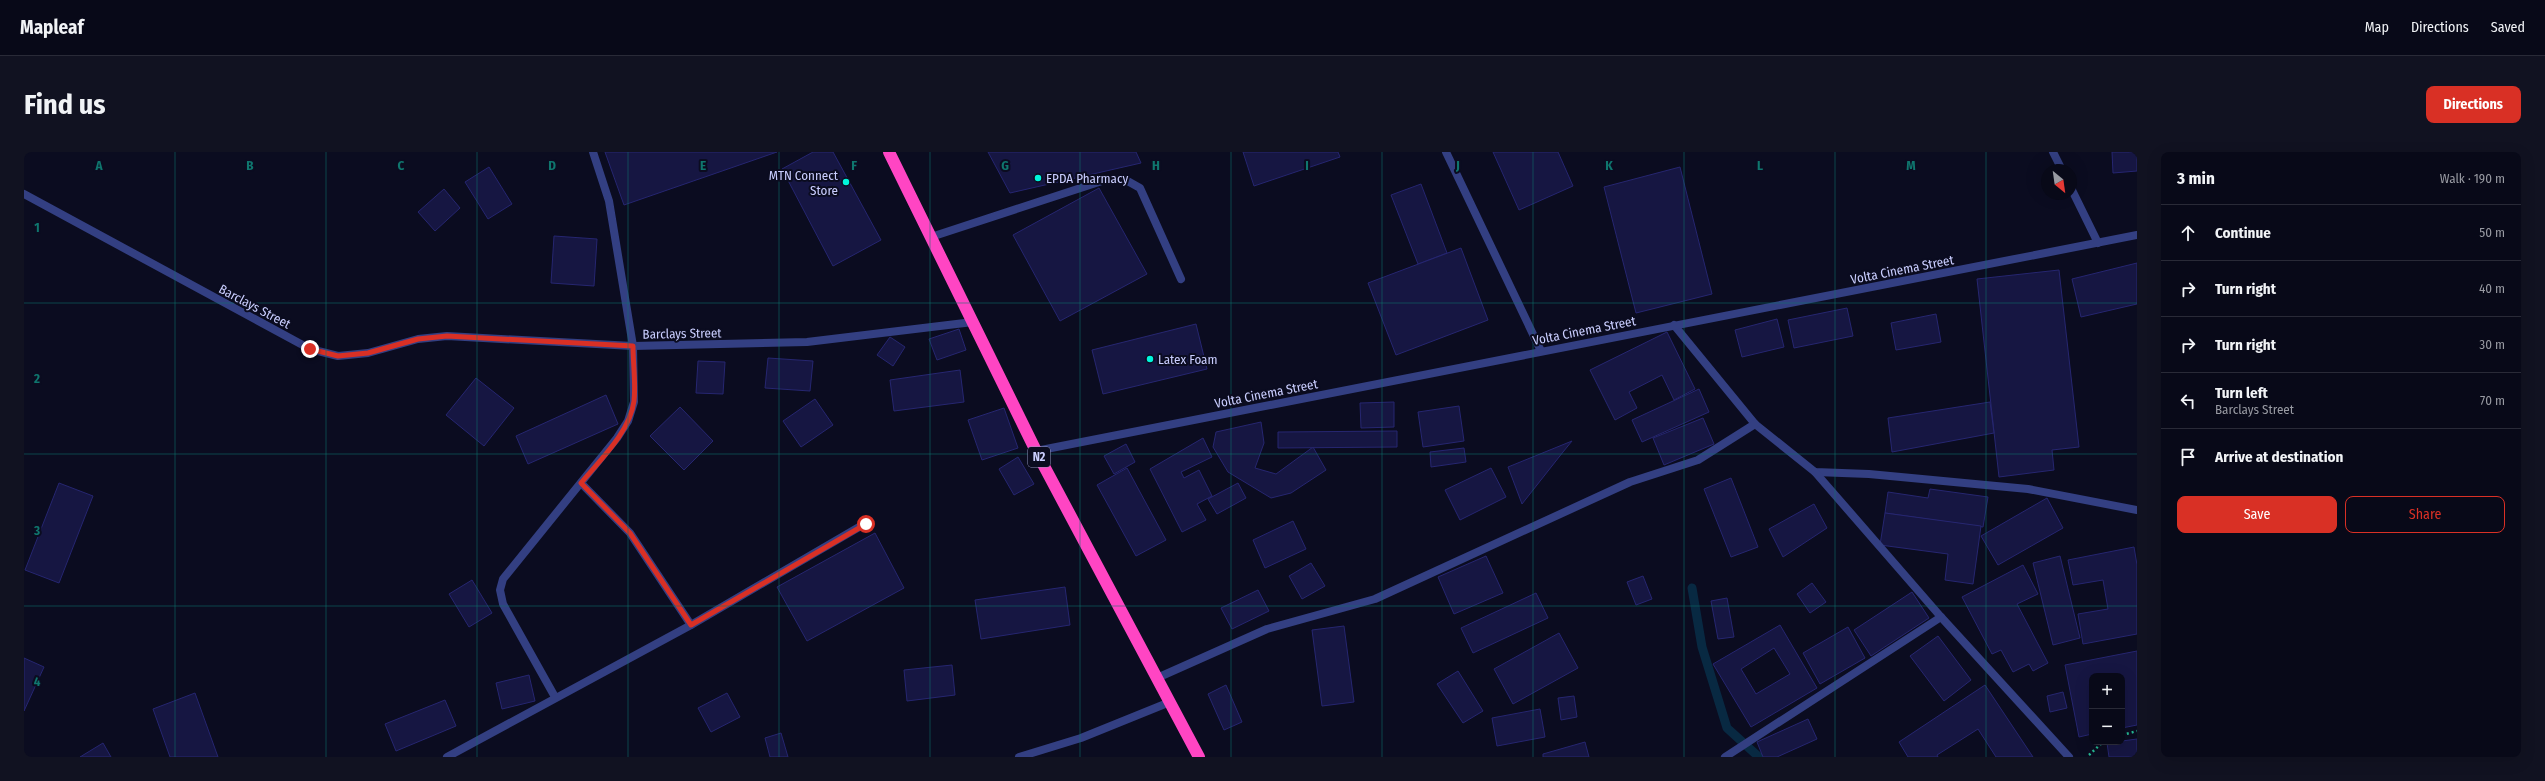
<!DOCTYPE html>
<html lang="en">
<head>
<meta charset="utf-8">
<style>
  :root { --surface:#080918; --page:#111221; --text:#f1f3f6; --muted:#989aa2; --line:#292a37; --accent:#d93025 }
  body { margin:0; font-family:"Fira Sans Condensed",sans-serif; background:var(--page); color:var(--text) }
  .controls { position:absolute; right:12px; bottom:12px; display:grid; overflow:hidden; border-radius:8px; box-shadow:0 4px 16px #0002 }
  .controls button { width:36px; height:36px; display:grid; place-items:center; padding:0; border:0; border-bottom:1px solid var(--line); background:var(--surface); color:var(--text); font:20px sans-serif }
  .compass { position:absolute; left:2017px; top:12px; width:36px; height:36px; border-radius:50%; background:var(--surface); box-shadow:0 4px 16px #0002; rotate:151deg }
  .stop { position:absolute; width:12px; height:12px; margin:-9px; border:3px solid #d93025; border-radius:50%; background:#fff }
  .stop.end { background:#d93025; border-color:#fff; box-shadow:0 1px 4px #0008 }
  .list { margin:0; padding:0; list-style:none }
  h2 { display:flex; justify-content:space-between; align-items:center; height:52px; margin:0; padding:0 16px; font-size:17px }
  h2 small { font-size:13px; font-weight:400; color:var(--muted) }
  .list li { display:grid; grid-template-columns:26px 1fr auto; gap:12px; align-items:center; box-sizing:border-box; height:56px; padding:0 16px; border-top:1px solid var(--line) }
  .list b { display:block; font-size:15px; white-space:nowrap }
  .list p { margin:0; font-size:13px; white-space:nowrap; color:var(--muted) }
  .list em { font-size:13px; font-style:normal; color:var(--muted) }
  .actions { display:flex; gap:8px; padding:12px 16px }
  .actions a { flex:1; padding:9px 0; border:1px solid var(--accent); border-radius:8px; text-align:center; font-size:14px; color:var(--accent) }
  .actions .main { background:var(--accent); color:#fff }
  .icon { flex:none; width:22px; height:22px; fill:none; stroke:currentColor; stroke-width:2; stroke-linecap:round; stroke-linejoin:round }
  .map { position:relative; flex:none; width:2113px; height:605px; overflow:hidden; border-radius:8px }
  header { display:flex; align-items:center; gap:24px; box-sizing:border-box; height:56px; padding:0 20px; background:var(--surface); border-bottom:1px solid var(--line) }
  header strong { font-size:19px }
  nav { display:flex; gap:22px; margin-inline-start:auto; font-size:14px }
  .intro { display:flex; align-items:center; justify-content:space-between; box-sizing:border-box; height:96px; padding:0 24px }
  h1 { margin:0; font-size:28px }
  .button { padding:10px 18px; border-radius:8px; background:var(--accent); color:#fff; font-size:14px; font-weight:700 }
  main { display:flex; gap:24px; padding:0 24px }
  aside { flex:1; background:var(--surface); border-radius:8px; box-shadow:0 4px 16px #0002 }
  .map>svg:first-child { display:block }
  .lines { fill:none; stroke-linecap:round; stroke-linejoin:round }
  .stream { stroke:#082942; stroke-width:9 }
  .building { fill:#161642; stroke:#262670; fill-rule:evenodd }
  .path { stroke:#25b892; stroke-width:2.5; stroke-dasharray:2 3; stroke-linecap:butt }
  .lane { stroke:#333f82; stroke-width:8 }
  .street { stroke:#333f82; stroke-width:8 }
  .highway { stroke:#ff45c3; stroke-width:12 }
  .route { stroke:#d93025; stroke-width:5 }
  .grid { fill:none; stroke:#0f766e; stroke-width:1; stroke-opacity:0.55 }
  .poi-dot { fill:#00f5dc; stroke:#0b0c20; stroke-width:1.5 }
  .labels { text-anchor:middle; stroke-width:4; stroke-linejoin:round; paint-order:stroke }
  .shield { fill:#0b0c20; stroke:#9194bc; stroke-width:1 }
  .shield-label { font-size:12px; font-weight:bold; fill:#caceff }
  .poi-label { font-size:13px; fill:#caceff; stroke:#0b0c20; text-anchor:start }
  .street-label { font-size:13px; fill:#caceff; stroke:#0b0c20 }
  .grid-label { font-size:13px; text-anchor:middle; font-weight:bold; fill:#0f766e; stroke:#0b0c20; stroke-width:4; stroke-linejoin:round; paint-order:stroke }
</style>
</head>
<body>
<header>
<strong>Mapleaf</strong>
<nav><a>Map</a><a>Directions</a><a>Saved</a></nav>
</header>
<div class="intro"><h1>Find us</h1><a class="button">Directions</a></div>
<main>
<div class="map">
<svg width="2113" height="605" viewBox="0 0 2113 605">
  <rect width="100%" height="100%" fill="#0b0c20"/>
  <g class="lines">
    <!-- stream -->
    <path class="stream" d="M1668,436l10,59 25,81 32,29"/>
  </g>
  <!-- building -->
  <g class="building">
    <path d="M581,0h172l-153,53z"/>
    <path d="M789,0h20l48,88 -48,26 -51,-97z"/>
    <path d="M964,0h148l5,11 -131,30z"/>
    <path d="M1219,0h95l2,5 -86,29z"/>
    <path d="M1469,0h65l15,34 -54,24z"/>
    <path d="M2088,0h25v19l-24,2z"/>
    <path d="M465,15l23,37 -24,15 -23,-37z"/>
    <path d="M1656,15l32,127 -76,19 -32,-126z"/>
    <path d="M1397,32l26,69 -29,11 -27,-69z"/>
    <path d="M1075,36l48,86 -87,47 -47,-86z"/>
    <path d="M420,37l16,19 -25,23 -17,-19z"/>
    <path d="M530,84l43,3 -3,47 -43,-3z"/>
    <path d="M1437,96l27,72 -92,35 -28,-72z"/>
    <path d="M2113,111v41l-56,13 -9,-38z"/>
    <path d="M2035,118l20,177 -27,3 2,20 -55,7 -22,-198z"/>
    <path d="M1823,156l6,28 -59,12 -6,-28z"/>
    <path d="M1912,162l5,28 -45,8 -5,-27z"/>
    <path d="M1753,167l7,28 -42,10 -7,-27z"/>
    <path d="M1172,172l11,45 -104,25 -11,-44z"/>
    <path d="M935,177l7,21 -29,10 -8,-21z"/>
    <path d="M1643,180l28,57 -21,11 -12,-25 -33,17 8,16 -22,12 -25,-50z"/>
    <path d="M866,185l15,10 -12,19 -16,-11z"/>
    <path d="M744,206l45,3 -3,30 -45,-3z"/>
    <path d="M674,209l27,1 -2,32 -27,-1z"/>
    <path d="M936,218l4,32 -70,9 -4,-31z"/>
    <path d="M452,226l38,30 -30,38 -38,-31z"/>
    <path d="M1675,237l10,23 -67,30 -10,-22z"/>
    <path d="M582,243l12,29 -90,40 -12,-28z"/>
    <path d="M791,247l18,26 -32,22 -18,-26z"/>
    <path d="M1370,250v25l-33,1 -1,-25z"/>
    <path d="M1966,250l4,31 -102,19 -4,-34z"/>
    <path d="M1435,254l5,35 -41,6 -5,-35z"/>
    <path d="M656,255l33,34 -29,29 -34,-34z"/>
    <path d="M980,256l14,40 -36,12 -14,-40z"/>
    <path d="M1679,266l11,26 -50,21 -11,-27z"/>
    <path d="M1237,270l3,21 -9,25 21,6 37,-27 13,23 -35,23 -20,5 -43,-26 -15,-25 3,-15z"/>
    <path d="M1373,279v16l-119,1v-16z"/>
    <path d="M1179,286l9,19 -31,15 3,6 15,-8 13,26 -15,8 9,16 -24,12 -32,-63z"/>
    <path d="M1548,289l-9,11 -41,52 -14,-37z"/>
    <path d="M1102,292l9,18 -21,12 -10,-18z"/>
    <path d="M1440,296l2,14 -35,5 -1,-15z"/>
    <path d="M994,305l16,27 -20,11 -15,-26z"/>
    <path d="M1103,316l39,72 -30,16 -39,-71z"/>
    <path d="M1467,316l15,29 -46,23 -15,-30z"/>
    <path d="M1707,326l27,69 -27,10 -27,-68z"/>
    <path d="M35,331l34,13 -34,87 -34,-13z"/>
    <path d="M1214,331l8,15 -29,16 -9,-15z"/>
    <path d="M1906,337l58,8 -5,30 -98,-14 3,-21 40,6z"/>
    <path d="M2023,346l16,30 -65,37 -17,-29z"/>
    <path d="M1790,352l13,24 -44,29 -14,-28z"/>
    <path d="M1861,361l96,13 -8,58 -28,-4 3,-26 -68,-9z"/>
    <path d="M1269,369l13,28 -41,19 -12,-28z"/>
    <path d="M851,381l29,55 -97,53 -30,-54z"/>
    <path d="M2110,395l3,18v69l-54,10 -5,-30 30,-5 -5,-29 -30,5 -5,-25z"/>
    <path d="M1462,404l17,37 -49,21 -16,-37z"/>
    <path d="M2036,404l20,82 -27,7 -20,-82z"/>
    <path d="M1287,411l14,23 -23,13 -13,-23z"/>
    <path d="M1999,413l15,29 -21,10 31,59 -15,8 -4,-7 -16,8 -12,-22 -9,4 -30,-57z"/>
    <path d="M1619,424l9,23 -16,6 -9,-23z"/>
    <path d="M448,428l20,33 -23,14 -20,-33z"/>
    <path d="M1788,431l14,19 -16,11 -13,-19z"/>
    <path d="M1041,435l5,38 -89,14 -6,-39z"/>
    <path d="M1234,438l11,21 -37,18 -11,-21z"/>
    <path d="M1888,440l17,26 -58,38 -17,-26z"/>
    <path d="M1512,441l12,25 -75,35 -12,-25z"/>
    <path d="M1703,446l7,39 -16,2 -7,-38z"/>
    <path d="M1756,473l37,63 -66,39 -38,-63zM1750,496l16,26 -34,20 -15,-25z"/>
    <path d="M1320,474l10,76 -32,4 -10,-76z"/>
    <path d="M1824,475l17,31 -45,26 -17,-31z"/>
    <path d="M1535,481l19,35 -65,36 -19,-35z"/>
    <path d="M1914,484l33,44 -27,21 -34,-45z"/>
    <path d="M2113,499v74l-15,3v-52h-30v58l-13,3 -14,-72z"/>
    <path d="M0,506l20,9 -20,44z"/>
    <path d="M928,513l3,30 -48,6 -3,-31z"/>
    <path d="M1434,519l25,40 -20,12 -26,-39z"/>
    <path d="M505,523l6,26 -33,8 -6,-26z"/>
    <path d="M1202,533l16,37 -18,8 -16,-36z"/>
    <path d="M1961,533l48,72h-37l-18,-28 -41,26 1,2h-30l-9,-15z"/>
    <path d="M2039,540l4,16 -17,4 -3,-16z"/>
    <path d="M171,541l23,64h-48l-17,-48z"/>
    <path d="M703,541l13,24 -29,15 -13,-24z"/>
    <path d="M1550,544l3,21 -16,3 -3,-22z"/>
    <path d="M421,548l11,26 -60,25 -11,-27z"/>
    <path d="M1516,557l5,28 -48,9 -5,-28z"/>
    <path d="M1784,567l9,20 -40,18h-14l-6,-15z"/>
    <path d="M757,581l7,24h-18l-5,-19z"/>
    <path d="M2113,587v18h-28l-2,-14z"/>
    <path d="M1561,590l4,15h-46v-3z"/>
    <path d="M79,591l8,14h-31z"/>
  </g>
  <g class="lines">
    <!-- path -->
    <g class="path">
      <path d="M2098,583l15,-4"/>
      <path d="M2065,603l14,-13"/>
    </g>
    <!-- lane -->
    <path class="lane" d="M907,85l171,-56 22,-2 16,9 41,91"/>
    <!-- street -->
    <g class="street">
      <path d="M1422,0l95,199"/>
      <path d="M2029,0l9,18"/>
      <path d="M2047,36l27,55"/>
      <path d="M0,42l286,155 28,7 30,-3 50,-14 29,-3 186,10 174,-4 166,-20"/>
      <path d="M1650,173l81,99 60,48 54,2 159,15 109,21"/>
      <path d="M1012,299l1101,-216"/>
      <path d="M1791,320l126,145 128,140"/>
      <path d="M557,331l49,50 61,92"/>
      <path d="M1133,526l110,-49 108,-30 255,-117 68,-22 57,-36"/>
      <path d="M531,545l-52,-93 -3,-14 3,-11 114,-141 11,-17 6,-19 -1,-56 -24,-145 -16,-49"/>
      <path d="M423,605l244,-132 175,-102"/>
      <path d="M995,605l62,-19 89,-36"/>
      <path d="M1701,605l216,-140"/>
    </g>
    <!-- highway -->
    <path class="highway" d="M865,0l147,299 163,306"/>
  </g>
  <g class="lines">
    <!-- route -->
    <path class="route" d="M286,197l28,7 30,-3 50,-14 29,-3 186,10c0,18 3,38 1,55 -4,31 -34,59 -53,82l49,50 61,92 175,-101"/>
  </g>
  <!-- grid -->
  <path class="grid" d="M151,0v605M302,0v605M453,0v605M604,0v605M755,0v605M906,0v605M1056,0v605M1207,0v605M1358,0v605M1509,0v605M1660,0v605M1811,0v605M1962,0v605M0,151h2113M0,302h2113M0,454h2113"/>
  <!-- markers -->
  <g class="poi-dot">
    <circle cx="1014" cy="26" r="4"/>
    <circle cx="822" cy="30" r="4"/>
    <circle cx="1126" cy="207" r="4"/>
  </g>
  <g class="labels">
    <!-- shield labels -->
    <rect class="shield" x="1004" y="295" width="22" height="20" rx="3"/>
    <g class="shield-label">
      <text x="1015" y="309">N2</text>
    </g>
    <!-- poi labels -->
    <g class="poi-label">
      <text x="814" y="28" text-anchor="end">MTN Connect<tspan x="814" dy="15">Store</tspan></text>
      <text x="1022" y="31">EPDA Pharmacy</text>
      <text x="1134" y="212">Latex Foam</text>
    </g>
    <!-- street labels -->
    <g class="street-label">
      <text transform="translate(1878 117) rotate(-11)" y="5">Volta Cinema Street</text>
      <text transform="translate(231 154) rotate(28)" y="5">Barclays Street</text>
      <text transform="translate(1560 178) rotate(-11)" y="5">Volta Cinema Street</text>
      <text transform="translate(658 181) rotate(-1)" y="5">Barclays Street</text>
      <text transform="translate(1242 241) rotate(-11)" y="5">Volta Cinema Street</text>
    </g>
  </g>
  <g class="grid-label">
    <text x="75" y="18">A</text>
    <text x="226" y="18">B</text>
    <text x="377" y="18">C</text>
    <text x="528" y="18">D</text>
    <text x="679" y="18">E</text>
    <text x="830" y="18">F</text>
    <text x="981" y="18">G</text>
    <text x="1132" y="18">H</text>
    <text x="1283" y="18">I</text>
    <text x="1434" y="18">J</text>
    <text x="1585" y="18">K</text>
    <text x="1736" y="18">L</text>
    <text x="1887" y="18">M</text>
    <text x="13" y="80">1</text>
    <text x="13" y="231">2</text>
    <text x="13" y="383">3</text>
    <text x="13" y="534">4</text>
  </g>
</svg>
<div class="controls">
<button>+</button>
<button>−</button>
</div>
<svg class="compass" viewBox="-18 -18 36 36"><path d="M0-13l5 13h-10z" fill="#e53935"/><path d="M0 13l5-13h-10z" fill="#989aa2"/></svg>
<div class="stop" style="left:842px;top:372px"></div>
<div class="stop end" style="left:286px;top:197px"></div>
</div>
<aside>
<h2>3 min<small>Walk · 190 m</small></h2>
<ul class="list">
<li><svg class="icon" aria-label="ahead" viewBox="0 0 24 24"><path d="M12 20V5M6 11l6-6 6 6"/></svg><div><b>Continue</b></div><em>50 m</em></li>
<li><svg class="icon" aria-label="right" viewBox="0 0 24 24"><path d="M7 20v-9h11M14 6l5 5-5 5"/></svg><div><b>Turn right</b></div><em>40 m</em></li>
<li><svg class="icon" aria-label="right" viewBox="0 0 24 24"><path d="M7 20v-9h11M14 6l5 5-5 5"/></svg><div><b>Turn right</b></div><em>30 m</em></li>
<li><svg class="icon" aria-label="left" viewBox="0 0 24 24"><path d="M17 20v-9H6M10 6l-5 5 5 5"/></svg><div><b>Turn left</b><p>Barclays Street</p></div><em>70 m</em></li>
<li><svg class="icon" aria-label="arrive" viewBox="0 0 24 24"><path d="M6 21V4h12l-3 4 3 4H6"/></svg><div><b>Arrive at destination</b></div></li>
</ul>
<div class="actions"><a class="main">Save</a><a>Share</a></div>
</aside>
</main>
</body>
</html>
